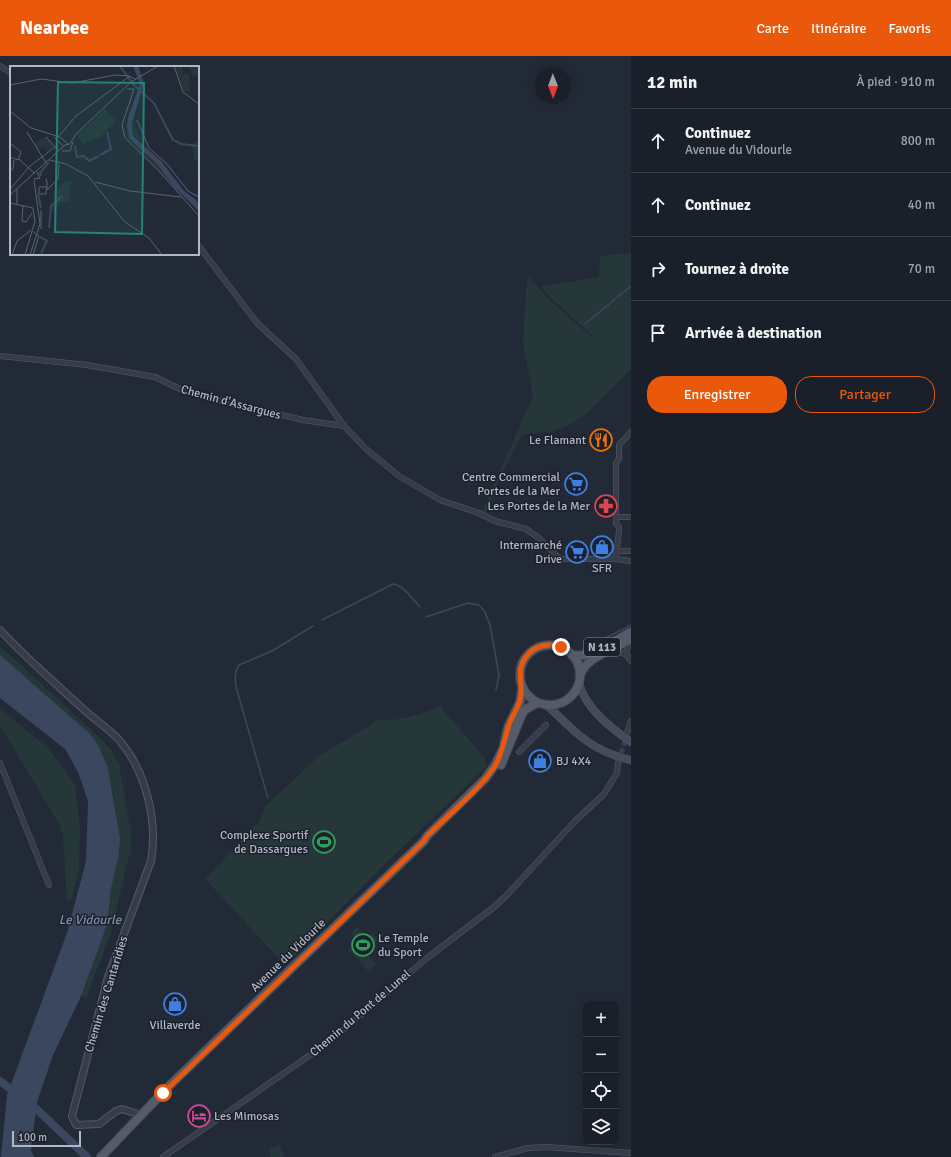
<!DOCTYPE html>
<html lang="fr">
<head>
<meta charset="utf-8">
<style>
  :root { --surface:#1a2029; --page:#232831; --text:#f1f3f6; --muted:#9fa3a8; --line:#383e46; --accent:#ea580c }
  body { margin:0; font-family:Signika,sans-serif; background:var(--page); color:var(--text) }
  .controls { position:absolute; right:12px; bottom:12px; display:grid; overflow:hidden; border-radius:8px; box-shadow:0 2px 10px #0003 }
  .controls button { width:36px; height:36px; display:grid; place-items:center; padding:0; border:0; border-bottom:1px solid var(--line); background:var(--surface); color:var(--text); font:20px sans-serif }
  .compass { position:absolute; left:535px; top:12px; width:36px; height:36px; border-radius:50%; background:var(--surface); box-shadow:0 2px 10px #0003; rotate:179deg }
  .scale { position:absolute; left:12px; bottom:10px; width:69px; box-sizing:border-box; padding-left:4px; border:2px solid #b1b7c4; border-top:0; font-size:11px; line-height:14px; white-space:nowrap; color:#b1b7c4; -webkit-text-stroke:3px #1c212c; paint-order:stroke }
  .stop { position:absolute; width:12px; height:12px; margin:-9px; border:3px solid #ea580c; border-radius:50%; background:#fff }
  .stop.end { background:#ea580c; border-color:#fff; box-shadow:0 1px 4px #0008 }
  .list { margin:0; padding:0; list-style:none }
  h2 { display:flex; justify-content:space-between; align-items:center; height:52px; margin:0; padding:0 16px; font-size:17px }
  h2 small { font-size:13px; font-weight:400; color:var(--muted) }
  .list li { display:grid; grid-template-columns:26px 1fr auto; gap:12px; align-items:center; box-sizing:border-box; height:64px; padding:0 16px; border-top:1px solid var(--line) }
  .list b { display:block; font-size:15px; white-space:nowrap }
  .list p { margin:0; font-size:13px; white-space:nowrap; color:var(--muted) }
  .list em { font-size:13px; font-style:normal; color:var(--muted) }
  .actions { display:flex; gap:8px; padding:12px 16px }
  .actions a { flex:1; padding:9px 0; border:1px solid var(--accent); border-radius:16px; text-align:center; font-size:14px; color:var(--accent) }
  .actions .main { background:var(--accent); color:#fff }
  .icon { flex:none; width:22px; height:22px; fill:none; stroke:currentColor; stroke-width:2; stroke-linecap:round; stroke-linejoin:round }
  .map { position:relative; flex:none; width:631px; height:1101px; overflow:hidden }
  header { display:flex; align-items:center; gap:24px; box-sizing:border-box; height:56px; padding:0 20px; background:var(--accent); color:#fff }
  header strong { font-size:19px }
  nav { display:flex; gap:22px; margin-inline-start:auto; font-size:14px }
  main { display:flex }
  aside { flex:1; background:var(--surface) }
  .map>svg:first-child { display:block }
  .green { fill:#263739 }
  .water { fill:#3a475f }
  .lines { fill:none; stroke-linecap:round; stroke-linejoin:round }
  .stream { stroke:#3a475f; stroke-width:1.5 }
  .river { stroke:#3a475f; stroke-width:8 }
  .minor-tunnel { stroke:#383f4c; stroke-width:5; stroke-dasharray:5 2.5; stroke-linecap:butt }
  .minor-casing { stroke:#545a65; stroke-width:6 }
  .tertiary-casing { stroke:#545a65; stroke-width:8 }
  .secondary-casing { stroke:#545a65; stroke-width:8 }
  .primary-casing { stroke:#404551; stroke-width:10 }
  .minor { stroke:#373c48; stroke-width:5 }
  .tertiary { stroke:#373c48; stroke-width:6 }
  .secondary { stroke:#454b5a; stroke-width:7 }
  .primary { stroke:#555b68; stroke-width:8 }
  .route { stroke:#ea580c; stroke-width:5 }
  .labels { text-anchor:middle; stroke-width:3; stroke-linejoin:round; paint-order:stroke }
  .shield { fill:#1c212c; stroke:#848a96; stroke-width:1 }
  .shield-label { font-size:11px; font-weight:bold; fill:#b1b7c4 }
  .street-label { font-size:12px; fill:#b1b7c4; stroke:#1c212c }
  .poi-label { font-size:12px; fill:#b1b7c4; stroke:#1c212c; text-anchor:end }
  .water-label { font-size:13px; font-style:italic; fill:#7c8caa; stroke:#1c212c }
  .inset-river { fill:none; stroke:#3a475f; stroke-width:2 }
  .inset-road { fill:none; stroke:#5c626f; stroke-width:1 }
  .view { fill:#27807b; fill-opacity:0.15; stroke:#27807b; stroke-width:2 }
  .inset-edge { fill:none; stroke:#b1b7c4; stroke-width:2 }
</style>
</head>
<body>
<header>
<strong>Nearbee</strong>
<nav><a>Carte</a><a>Itinéraire</a><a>Favoris</a></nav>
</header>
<main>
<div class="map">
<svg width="631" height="1101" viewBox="0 0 631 1101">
  <rect width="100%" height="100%" fill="#232a37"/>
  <!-- green -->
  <g class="green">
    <path d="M631,197v116c-24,22 -44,52 -77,62 -11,3 -23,0 -33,5l-21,41 -15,38 -3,-2 51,-117 -10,-53 4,-65 1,-1 24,25 38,34h3l-39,-35 -13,-14 58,-10 1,-21z"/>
    <path d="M0,590l98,90 14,15 7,13 12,68v16l-21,88 -24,62 -5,-2 26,-71 4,-36 7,-30 -2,-47 -8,-44 -108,-113z"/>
    <path d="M441,649l4,7 40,46 1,9 -98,94 -103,104 -80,-86 53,-56 9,-18 52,-49 52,-31 5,-6c20,4 47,-5 65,-14z"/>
    <path d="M0,653l47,38 28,37 5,42 -1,44 -8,31h-4l-4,-64 -3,-12 -60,-99z"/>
    <path d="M357,871l10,11 5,-5 6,7 -13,12 11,12 -8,7 -20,-22 9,-9 -6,-7z"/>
    <path d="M279,1088l5,13h-13l-3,-8z"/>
  </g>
  <!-- water -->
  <path class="water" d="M0,599l90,79 8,11 10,23 12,71 -2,20 -7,30 -4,36 -26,71 -28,59 -16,47 -6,48 3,7h-33l6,-62 60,-162 19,-72 2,-60 -10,-29 -13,-23 -65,-51z"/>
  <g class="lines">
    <!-- stream -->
    <g class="stream">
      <path d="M585,268l46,-38"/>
      <path d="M426,561l42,-14 11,2 6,7 5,13 9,50 -3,15"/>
      <path d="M322,564l71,-36c12,2 19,15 27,23"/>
      <path d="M583,594l48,-25"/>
      <path d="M268,742l-32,-111c-1,-8 -2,-15 3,-22l33,-14 41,-25"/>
    </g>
    <!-- river -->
    <g class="river">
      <path d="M0,1025l17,13"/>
      <path d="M28,1045l59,56"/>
    </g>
    <!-- minor-tunnel -->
    <path class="minor-tunnel" d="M619,704l8,-25"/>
    <!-- minor casing -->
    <g class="minor-casing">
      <g id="minor">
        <path d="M0,10l11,7"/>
        <path d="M198,189l59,78 39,36 48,67 22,23 33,27 41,24 39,13 16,8 31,8 13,9 21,21h55l16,2"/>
        <path d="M0,300l87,9 68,12 29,14 21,6 98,23 41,6"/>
        <path d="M616,461h15"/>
        <path d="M616,495h15"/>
        <path d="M615,503c2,-11 4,-21 4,-32l-3,-3v-61l3,-4v-14l12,-13"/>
        <path d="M610,594l16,4 5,7"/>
        <path d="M626,598l3,-14"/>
        <path d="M627,677l4,-12"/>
        <path d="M519,696l27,-27"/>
        <path d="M0,707l49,122"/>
        <path d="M163,1101l166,-115 98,-84 67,-51 13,-12 67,-73 30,-28 13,-21 1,-10"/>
        <path d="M495,1101l33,-9 18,-1 85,6"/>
      </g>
    </g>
    <!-- tertiary casing -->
    <g class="tertiary-casing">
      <path id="tertiary" d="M0,574c25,27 54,52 81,77 12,12 28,21 39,34 26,31 38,80 31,120l-43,116 -36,139 4,9 23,-1 17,-13 6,-2 13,4"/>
    </g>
    <!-- secondary casing -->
    <g class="secondary-casing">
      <g id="secondary">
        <path d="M579,627c6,25 32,45 52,59"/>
        <path d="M546,649c8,6 15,14 23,21 17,17 38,29 62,34"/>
      </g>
    </g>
    <!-- primary casing -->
    <g class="primary-casing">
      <g id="primary">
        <circle cx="550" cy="619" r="30"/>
        <path d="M572,599c20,4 42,-14 59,-23"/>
        <path d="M580,619c7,-19 35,-26 51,-36"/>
        <path d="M501,709l21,-51 4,-5 11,-6"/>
        <path d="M101,1101l67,-70 256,-246 3,-5 58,-57 10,-14 8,-16 5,-22 12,-25 2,-14"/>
      </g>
    </g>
    <!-- minor -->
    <use href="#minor" class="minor"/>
    <!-- tertiary -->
    <use href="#tertiary" class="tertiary"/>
    <!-- secondary -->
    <use href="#secondary" class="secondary"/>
    <!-- primary -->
    <use href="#primary" class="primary"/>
  </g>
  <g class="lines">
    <!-- route -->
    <path class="route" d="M163,1037l261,-252 3,-5c20,-20 54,-48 68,-70 7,-12 9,-25 13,-38 2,-9 8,-16 11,-25 7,-16 -5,-31 7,-46 8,-12 22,-14 35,-10"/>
  </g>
  <!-- icons -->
  <defs>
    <g id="restaurant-ring" transform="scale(1.15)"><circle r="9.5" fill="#1c212c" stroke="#e8710a" stroke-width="1.5"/><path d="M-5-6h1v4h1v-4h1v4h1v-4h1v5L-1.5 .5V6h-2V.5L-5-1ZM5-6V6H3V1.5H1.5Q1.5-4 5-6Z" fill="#e8710a"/></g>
    <g id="supermarket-ring" transform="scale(1.15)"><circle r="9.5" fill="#1c212c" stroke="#3f7fe0" stroke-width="1.5"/><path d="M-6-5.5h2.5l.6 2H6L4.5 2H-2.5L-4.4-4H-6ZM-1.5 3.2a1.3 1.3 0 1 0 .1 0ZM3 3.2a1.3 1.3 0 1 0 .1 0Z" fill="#3f7fe0"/></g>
    <g id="pharmacy-ring" transform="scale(1.15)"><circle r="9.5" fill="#1c212c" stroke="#e0444e" stroke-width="1.5"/><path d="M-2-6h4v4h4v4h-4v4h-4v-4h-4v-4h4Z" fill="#e0444e"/></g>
    <g id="shop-ring" transform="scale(1.15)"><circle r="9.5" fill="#1c212c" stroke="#3f7fe0" stroke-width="1.5"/><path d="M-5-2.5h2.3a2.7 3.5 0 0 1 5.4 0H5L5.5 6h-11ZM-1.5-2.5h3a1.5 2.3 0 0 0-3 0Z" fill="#3f7fe0"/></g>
    <g id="stadium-ring" transform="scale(1.15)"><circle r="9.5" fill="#1c212c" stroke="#2e9e5b" stroke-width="1.5"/><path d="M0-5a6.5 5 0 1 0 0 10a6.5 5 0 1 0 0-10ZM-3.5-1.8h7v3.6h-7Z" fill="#2e9e5b"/></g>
    <g id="hotel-ring" transform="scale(1.15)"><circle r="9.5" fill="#1c212c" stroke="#d1479c" stroke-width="1.5"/><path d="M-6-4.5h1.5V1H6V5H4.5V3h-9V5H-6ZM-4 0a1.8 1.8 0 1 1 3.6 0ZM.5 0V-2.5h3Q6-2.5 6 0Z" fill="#d1479c"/></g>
  </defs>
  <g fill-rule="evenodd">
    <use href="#restaurant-ring" x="601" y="384"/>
    <use href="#supermarket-ring" x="576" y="428"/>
    <use href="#pharmacy-ring" x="606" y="450"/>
    <use href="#shop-ring" x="602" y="491"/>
    <use href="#supermarket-ring" x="577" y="496"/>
    <use href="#shop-ring" x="540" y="705"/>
    <use href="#stadium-ring" x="324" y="786"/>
    <use href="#stadium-ring" x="363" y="889"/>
    <use href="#shop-ring" x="175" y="948"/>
    <use href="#hotel-ring" x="199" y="1060"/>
  </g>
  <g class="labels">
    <!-- shield labels -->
    <rect class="shield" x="584" y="582" width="36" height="18" rx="3"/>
    <g class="shield-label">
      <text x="602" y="595">N 113</text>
    </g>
    <!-- street labels -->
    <g class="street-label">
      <text transform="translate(231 346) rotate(15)" y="4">Chemin d'Assargues</text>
      <text transform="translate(288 899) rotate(-44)" y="4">Avenue du Vidourle</text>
      <text transform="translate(106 938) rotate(-73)" y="4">Chemin des Cantaridies</text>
      <text transform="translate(360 957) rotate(-40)" y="4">Chemin du Pont de Lunel</text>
    </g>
    <!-- poi labels -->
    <g class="poi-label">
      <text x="586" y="388">Le Flamant</text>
      <text x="560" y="425">Centre Commercial<tspan x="560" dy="14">Portes de la Mer</tspan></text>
      <text x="590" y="454">Les Portes de la Mer</text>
      <text x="562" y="493">Intermarché<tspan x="562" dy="14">Drive</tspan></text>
      <text x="602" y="516" text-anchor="middle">SFR</text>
      <text x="556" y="709" text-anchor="start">BJ 4X4</text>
      <text x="308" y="783">Complexe Sportif<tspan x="308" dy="14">de Dassargues</tspan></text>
      <text x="378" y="886" text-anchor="start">Le Temple<tspan x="378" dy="14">du Sport</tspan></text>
      <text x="175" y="973" text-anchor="middle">Villaverde</text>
      <text x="214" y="1064" text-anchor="start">Les Mimosas</text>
    </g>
    <!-- water labels -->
    <g class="water-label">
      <text x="90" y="868">Le Vidourle</text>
    </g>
  </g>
  <!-- overview -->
  <g transform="translate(10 10)">
    <rect width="189" height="189" fill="#232a37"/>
    <path d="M172,0l1,9 6,-1 1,17 -6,1 -9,-24zM178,0h9l2,9 -6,2zM122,39l-5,21 3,13 27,25 31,37 -60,-62 -2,-14zM95,43l11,12 -16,16 -17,7 -6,-9zM124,52l1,11 10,17 -12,-12zM36,71l8,9 -7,6 -2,-5 -7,2 -4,-6zM189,74v18l-4,3 4,4v3l-11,8 4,6 -5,-6 12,-9 -5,-7 -2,-16zM67,104l-8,16 1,16h-10v3l-4,1 -1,5 -5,-1 5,-10 -3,-4 1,-4 11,-10 7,-1z" fill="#263739"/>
    <path d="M123,0h5l6,17 -12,40 1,13 28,25 23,30 11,8 4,5v7l-25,-24 -17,-23 -27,-25 -3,-13 2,-11 11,-31z" fill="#3a475f"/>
    <path class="inset-river" d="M110,0l13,18 21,19 19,37 8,4 18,2M65,80l2,11 8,-1M90,89l11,-6 -4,-17M75,91l4,4 10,-5M31,110l-1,-3 9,-11M28,128l3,14M31,144v19M39,162l2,-22 11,-10M30,171l7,4 -6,12"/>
    <path class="inset-road" d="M164,0l9,26 16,12M0,19l31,-6 31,4 43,-8 14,1 6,3M117,23h7l-12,36 3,13 33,32 41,46M0,45l21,17 29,9 8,7M127,54l12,28 18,16 21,27 11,6M17,66l19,31M49,70l17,-20 54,-40M36,71l13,14M44,71l10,10M0,77l11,9 -3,8 -8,-3M60,78l6,-10 55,-52 27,-16M52,85h8l3,-9M9,93l15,14M39,94l17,4 22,12 37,46 24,16 13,17M0,104l3,-1 1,-9M24,113l6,-1 -3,-6M36,113l1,3v7l-1,1v4h-7v-7h8M85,116l35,9 51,6M0,123l20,-23 25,-19M37,124l11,-11 1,-15M0,129l55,-50 5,-1M0,137l23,5 2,14 -3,8M7,138v-15M13,139l-1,16 4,1 6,-9M22,165l7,5 -6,19M2,189l5,-14 14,-11M15,189l7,-24M20,189l10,-31 -6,-44"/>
    <path class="view" d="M48,16l86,1 -2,151 -87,-2z"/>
    <rect width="189" height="189" class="inset-edge"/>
  </g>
</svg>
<div class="controls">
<button>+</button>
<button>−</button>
<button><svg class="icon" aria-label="locate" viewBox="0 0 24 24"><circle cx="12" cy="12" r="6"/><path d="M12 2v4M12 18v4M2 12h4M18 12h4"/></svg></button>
<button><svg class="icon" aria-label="layers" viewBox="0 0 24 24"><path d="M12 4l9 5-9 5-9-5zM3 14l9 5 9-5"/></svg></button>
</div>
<svg class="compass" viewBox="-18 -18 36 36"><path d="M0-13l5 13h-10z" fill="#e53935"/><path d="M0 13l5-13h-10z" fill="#9fa3a8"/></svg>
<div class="scale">100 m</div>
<div class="stop" style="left:163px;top:1037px"></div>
<div class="stop end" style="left:561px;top:591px"></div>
</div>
<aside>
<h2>12 min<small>À pied · 910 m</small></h2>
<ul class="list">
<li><svg class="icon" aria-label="ahead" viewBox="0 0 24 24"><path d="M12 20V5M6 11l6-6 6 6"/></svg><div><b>Continuez</b><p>Avenue du Vidourle</p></div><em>800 m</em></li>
<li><svg class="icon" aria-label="ahead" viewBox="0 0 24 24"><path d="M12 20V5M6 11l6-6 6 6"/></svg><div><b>Continuez</b></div><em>40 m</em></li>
<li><svg class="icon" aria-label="right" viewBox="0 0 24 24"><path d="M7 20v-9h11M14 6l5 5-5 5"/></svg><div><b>Tournez à droite</b></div><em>70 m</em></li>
<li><svg class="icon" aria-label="arrive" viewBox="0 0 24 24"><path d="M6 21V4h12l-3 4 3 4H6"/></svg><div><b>Arrivée à destination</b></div></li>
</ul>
<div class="actions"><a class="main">Enregistrer</a><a>Partager</a></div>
</aside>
</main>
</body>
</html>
